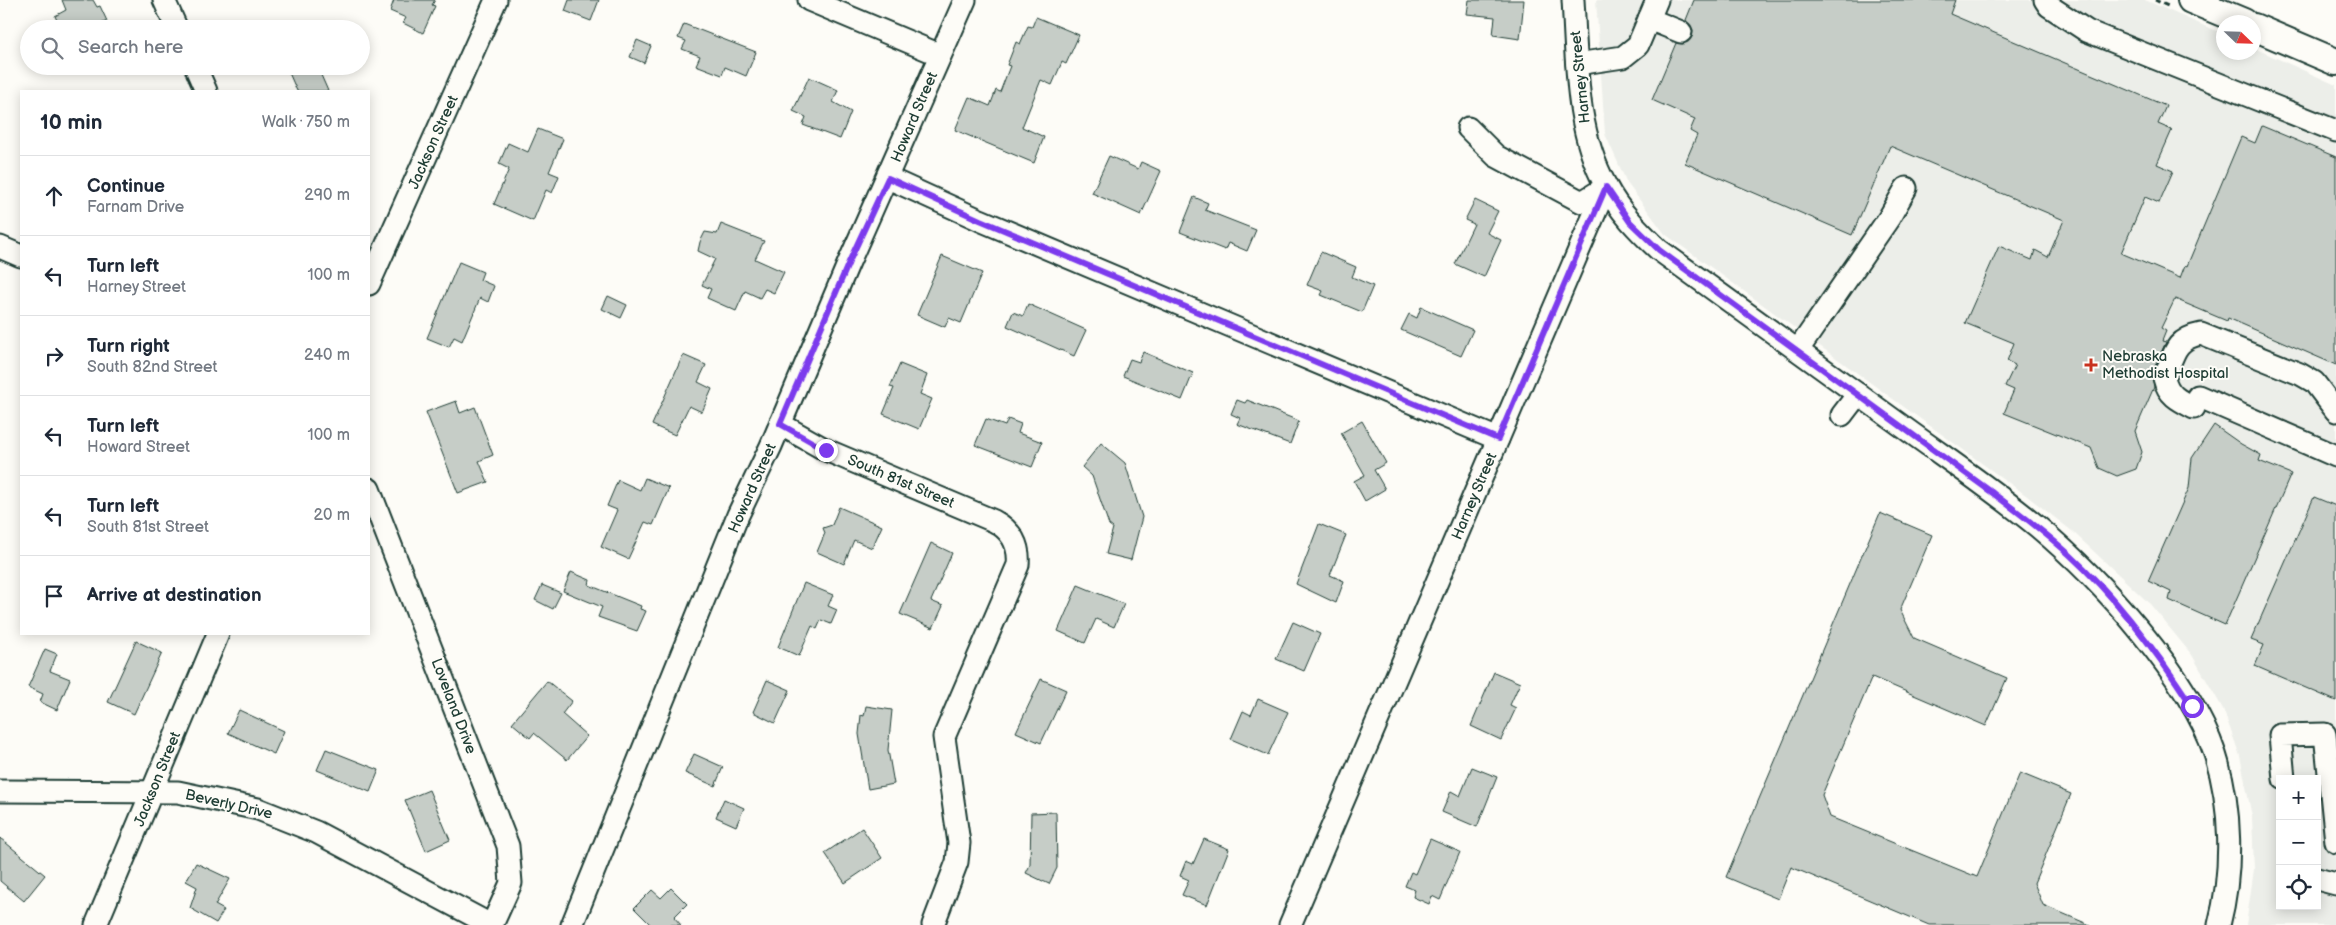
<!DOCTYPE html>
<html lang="en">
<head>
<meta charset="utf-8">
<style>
  :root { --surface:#fff; --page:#f2f2f3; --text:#1f2937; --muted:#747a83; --line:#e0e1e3 }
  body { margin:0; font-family:"Balsamiq Sans",sans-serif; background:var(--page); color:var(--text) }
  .controls { position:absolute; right:15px; bottom:15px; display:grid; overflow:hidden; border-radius:0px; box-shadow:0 2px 12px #0003 }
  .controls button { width:45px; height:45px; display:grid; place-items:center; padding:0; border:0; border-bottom:1px solid var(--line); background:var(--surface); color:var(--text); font:25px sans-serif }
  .compass { position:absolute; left:2216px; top:15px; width:45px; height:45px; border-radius:50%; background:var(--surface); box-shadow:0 2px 12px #0003; rotate:113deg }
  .stop { position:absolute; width:15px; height:15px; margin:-11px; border:4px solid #7c3aed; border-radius:50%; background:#fff }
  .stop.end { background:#7c3aed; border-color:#fff; box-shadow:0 1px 5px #0008 }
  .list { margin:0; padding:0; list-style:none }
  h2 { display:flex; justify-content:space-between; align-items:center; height:65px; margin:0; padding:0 20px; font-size:21px }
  h2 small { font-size:16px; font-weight:400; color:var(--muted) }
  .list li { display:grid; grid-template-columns:32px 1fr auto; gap:15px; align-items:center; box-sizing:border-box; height:80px; padding:0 20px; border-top:1px solid var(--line) }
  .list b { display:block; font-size:19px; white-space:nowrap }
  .list p { margin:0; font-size:16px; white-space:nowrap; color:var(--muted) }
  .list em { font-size:16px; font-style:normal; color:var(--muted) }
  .icon { flex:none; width:28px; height:28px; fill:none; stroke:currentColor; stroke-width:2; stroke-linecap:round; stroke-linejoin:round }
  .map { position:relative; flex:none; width:2336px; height:925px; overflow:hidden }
  .search { position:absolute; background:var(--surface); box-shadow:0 2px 12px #0003; left:20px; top:20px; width:350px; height:55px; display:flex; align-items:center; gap:12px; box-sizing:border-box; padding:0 18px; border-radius:28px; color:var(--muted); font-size:19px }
  .panel { position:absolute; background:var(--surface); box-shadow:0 2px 12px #0003; left:20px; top:90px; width:350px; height:545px; border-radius:0px }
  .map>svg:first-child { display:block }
  .built { fill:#eceee9; fill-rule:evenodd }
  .building { fill:#c6cdc7; stroke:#1f3d34 }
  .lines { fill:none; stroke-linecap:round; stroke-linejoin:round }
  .minor-casing { stroke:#1f3d34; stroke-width:25 }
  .major-casing { stroke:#1f3d34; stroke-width:30 }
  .path { stroke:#1f3d34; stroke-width:3; stroke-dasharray:5 4; stroke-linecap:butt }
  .minor { stroke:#fdfcf7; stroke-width:21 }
  .major { stroke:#fdfcf7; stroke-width:26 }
  .route { stroke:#7c3aed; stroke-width:6 }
  .poi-dot { fill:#c8321e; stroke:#fdfcf7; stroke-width:2 }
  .labels { text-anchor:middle; stroke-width:4; stroke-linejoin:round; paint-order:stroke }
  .street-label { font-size:15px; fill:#1f3d34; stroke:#fdfcf7 }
  .poi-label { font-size:15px; fill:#1f3d34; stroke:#fdfcf7; text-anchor:start }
</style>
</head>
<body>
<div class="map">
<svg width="2336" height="925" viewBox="0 0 2336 925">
  <rect width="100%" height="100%" fill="#fdfcf7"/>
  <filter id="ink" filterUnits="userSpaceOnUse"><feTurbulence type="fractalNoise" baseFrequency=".02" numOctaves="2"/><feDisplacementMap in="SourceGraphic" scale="10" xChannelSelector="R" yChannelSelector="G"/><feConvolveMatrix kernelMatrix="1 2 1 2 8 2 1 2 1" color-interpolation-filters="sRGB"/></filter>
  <g filter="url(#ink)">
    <!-- built -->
    <path class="built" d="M1596,0h549l78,34 1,18h30v-4l82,37v840h-90l8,-56 -2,-52 -12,-61 -17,-47 -31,-54 -42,-51 -78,-73 -45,-35 -362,-262 -38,-51 -22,-49zM2280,779h37v127h-37z"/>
    <!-- building -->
    <g class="building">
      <path d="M62,0h31l4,7 3,-1 7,15 -8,4 2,4h-40l-6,-13 11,-6z"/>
      <path d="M394,0h41l-3,5 3,1 -12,27 -20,-10 3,-5 -16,-7z"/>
      <path d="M569,0h30l-8,21 -26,-10z"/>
      <path d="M1469,0h55l-4,39 -27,-4 2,-18 -28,-3z"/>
      <path d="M1694,0h261l-5,14 216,92 -8,18 14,6 -15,34 16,7 -14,32 -14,-6 -24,56 59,25 5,-13 2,1 54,-129 14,6 7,-17 74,31v208l-108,-47 -1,3 -52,-22 -14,29 5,3 -4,10 4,1 -14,31 2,14 -19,44 7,21 -6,17 -19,7 -18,-8 -8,-20 -87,-35 10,-23 -9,-4 10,-21 -8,-4 7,-18 -49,-20 34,-77 33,14 3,-10 13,7 16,-37 -174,-74 -38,89 -167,-72 12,-28 -7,-4 5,-12 -43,-19 24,-57 7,1 9,-7 1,-7 -7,-10z"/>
      <path d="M1036,17l43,18 -13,29 -4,-2 -10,23 -11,-5 -19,47 22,10 -10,26 -79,-33 14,-33 21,9 6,-16 4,2 10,-26 -3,-1 9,-23 4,2 8,-18 4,1z"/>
      <path d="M684,24l72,28 -10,24 -21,-9 -3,8 -26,-10 4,-9 -18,-7 4,-8 -8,-3z"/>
      <path d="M637,40l14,6 -7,17 -14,-6z"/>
      <path d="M286,66h31l11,25h-31z"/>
      <path d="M809,77l29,13 -5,12 18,10 -11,27 -37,-14 3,-8 -13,-6z"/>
      <path d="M538,129l25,10 -14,33 10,4 -7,17 -6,-3 -13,31 -39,-17 15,-35 -10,-5 9,-21 20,9z"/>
      <path d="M1109,156l29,13 3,-7 20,9 -20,44 -49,-22z"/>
      <path d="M1194,197l14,6 -3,7 51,20 -9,21 -19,-8 -3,7 -45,-18z"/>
      <path d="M1475,200l23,11 -11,22 14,7 -17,37 -29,-13 19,-40 -9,-4z"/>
      <path d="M721,224l43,17 -9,18 29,13 -10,21 -9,-4 -5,9 -15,-7 -9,20 -29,-13 4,-9 -9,-4 13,-26 -17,-8 2,-9 5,-10 12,2z"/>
      <path d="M1321,252l35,15 -4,10 21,9 -11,26 -41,-17 2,-4 -16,-6z"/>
      <path d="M942,256l40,17 -21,50 -12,-5 -4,9 -28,-12z"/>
      <path d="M459,262l24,10 -3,8 14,6 -6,16 -8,-4 -18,43 -8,-4 -5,10 -22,-9z"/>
      <path d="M608,296l19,9 -6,13 -19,-9z"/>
      <path d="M1028,304l58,26 -12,26 -67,-30 6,-14 10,4z"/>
      <path d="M1421,307l52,23 -12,26 -60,-26 8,-16 8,4z"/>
      <path d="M1143,352l50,21 -11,27 -59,-24 7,-17 9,3z"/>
      <path d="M683,355l23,10 -8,17 14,7 -10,23 -13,-6 -14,29 -23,-10z"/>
      <path d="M900,364l27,11 -7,19 12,5 -13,30 -36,-15 11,-26 -4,-1z"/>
      <path d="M1237,400l8,3 2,-3 52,21 -9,23 -53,-20 3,-6 -9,-4z"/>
      <path d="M456,401l4,12 15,-6 18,48 -14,6 9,21 -30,11 -32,-81z"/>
      <path d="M986,419l19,7 3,-7 13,5 -3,9 24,9 -10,25 -57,-22z"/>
      <path d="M1362,421l24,42 -12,7 11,19 -20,12 -11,-20 11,-6 -24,-42z"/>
      <path d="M2214,425l27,19 20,11 -2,6 32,13 -66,151 -56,-25 2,-8 -23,-11 41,-93 3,-30z"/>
      <path d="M1101,443l24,20 17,54 -11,43 -25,-6 7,-26 -4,-3 -17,-49 -10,-9z"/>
      <path d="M645,478l24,10 -16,37 -8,-3 -17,37 -27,-12 16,-37 -10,-4 11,-26 22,10z"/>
      <path d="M2314,497l22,9v195l-81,-35 9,-21 -13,-5z"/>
      <path d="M839,507l43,19 -10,22 -18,-8 -10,24 -27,-12 8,-19 -2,-5 9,-3z"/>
      <path d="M1880,513l52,22 -32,75 14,28 93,40 -21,48 -114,-49 -50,118 8,22 147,60 43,-104 51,21 -37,89 9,22 47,20h-161l-138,-58 -13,32 -52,-22z"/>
      <path d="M1319,524l27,11 -16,40 14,6 -8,22 -40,-19z"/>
      <path d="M931,543l21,10 -21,48 12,5 -10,22 -33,-14z"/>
      <path d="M571,572l19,8 -1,5 52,21 -1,3 6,2 -9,20 -39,-14 4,-10 -39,-16z"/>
      <path d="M804,583l29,12 -5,11 9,4 -6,14 -10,-4 -4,9 -5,-3 -13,30 -21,-9z"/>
      <path d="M542,585l19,8 -8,16 -18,-9z"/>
      <path d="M1078,585l46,19 -10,23 -18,-8 -11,24 -27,-12z"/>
      <path d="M1293,622l27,12 -16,37 -28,-12z"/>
      <path d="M136,641l26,12 -28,61 -26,-12z"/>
      <path d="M45,649l12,5 -7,17 20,8 -13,31 -17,-8 3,-8 -15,-7z"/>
      <path d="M1494,672l26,11 -10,22 6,3 -15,32 -30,-14z"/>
      <path d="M1041,679l25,11 -25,53 -25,-11z"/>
      <path d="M767,680l23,10 -15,33 -22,-11z"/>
      <path d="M547,681l25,20 -10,13 25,22 -20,24 -33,-27 -4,5 -18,-15z"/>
      <path d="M1258,699l30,13 -20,43 -37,-16 12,-28 8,4z"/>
      <path d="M866,706l26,4 -4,40 6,34 -26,5 -9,-55 2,-19 3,1z"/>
      <path d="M239,710l45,21 -10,23 -46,-21z"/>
      <path d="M326,749l53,21 -9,22 -53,-22z"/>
      <path d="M694,754l29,13 -8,19 -30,-13z"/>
      <path d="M1472,767l25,10 -20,50 -35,-15 9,-21 9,5z"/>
      <path d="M429,790l21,50 -24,11 -21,-51z"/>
      <path d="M724,799l20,9 -8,18 -20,-9z"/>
      <path d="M1056,812l1,56 -8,16 -23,-11 4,-8 1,-52z"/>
      <path d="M862,828l20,30 -37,25 -20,-30z"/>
      <path d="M0,838l45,37 -21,26 -24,-20z"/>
      <path d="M1204,839l25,10 -22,56 -25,-10 7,-15 -9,-4 6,-15 7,3z"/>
      <path d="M1430,839l30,13 -20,48 -8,-4 -3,8 -16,-7 2,-7 -10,-4 6,-14 4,2z"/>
      <path d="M196,863l34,16 -15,26 9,5 -8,13 -26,-15 7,-21 -11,-6z"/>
      <path d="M671,888l16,16 -13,13 7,8h-30l-17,-17 18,-18 9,8z"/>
    </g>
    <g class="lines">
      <!-- minor casing -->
      <g class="minor-casing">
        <g id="minor">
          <path d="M164,0l13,29"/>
          <path d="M809,0l131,55"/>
          <path d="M1573,0c4,62 2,130 33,186 13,25 33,45 53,64 82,60 165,119 247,179 44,32 90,63 132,98 62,52 151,149 177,227 17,53 18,117 4,171"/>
          <path d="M2045,0l4,6 38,25 249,100"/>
          <path d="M1649,19l32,13"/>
          <path d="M1577,64l46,-7 15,-12 19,-45"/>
          <path d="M195,66l11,25"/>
          <path d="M1468,128l28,28 86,46 24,-15"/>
          <path d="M888,178l92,42 518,219"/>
          <path d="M0,247l21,9"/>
          <path d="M369,284l127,-284"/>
          <path d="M1798,350l91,-132 17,-30"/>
          <path d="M2198,396l138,60"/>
          <path d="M2194,408c-16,-8 -26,-13 -30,-30 10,-23 10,-39 37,-44l99,40 14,8 22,29"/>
          <path d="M1842,415l16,-21"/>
          <path d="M780,424l46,26 168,71c17,9 26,24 24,44l-74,172 15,106 -2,19 -24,63"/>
          <path d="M369,489l139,357 3,37 -19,42"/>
          <path d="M2284,779l-4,-44 45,-1 11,108"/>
          <path d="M0,791l178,1 80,17 58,23 175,93"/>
          <path d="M2317,879l19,5"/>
          <path d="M96,925l122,-291"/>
          <path d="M572,925l166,-410 33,-69 78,-184 116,-262"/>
          <path d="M1290,925l316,-738"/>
        </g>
      </g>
      <!-- major casing -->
      <g class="major-casing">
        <g id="major">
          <path d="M2191,0l53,22"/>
          <path d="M2254,27l82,35"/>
        </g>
      </g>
      <!-- path -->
      <path class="path" d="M2155,0l15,7"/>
      <!-- minor -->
      <use href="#minor" class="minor"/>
      <!-- major -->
      <use href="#major" class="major"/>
    </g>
  </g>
  <g class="lines" filter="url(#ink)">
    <!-- route -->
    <path class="route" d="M826,450l-46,-26 69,-162 39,-84 92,42 518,219 108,-252 24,35 29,28 331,241c28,21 55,41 80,64 48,44 87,97 122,151"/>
  </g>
  <!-- markers -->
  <path class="poi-dot" d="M2088.5 357.5h5v5h5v5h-5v5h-5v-5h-5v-5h5z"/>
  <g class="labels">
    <!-- street labels -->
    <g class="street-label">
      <text transform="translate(1580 77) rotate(-96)" y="5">Harney Street</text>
      <text transform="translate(914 117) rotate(-67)" y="5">Howard Street</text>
      <text transform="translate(433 142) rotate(-66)" y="5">Jackson Street</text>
      <text transform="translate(901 481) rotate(23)" y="5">South 81st Street</text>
      <text transform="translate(752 488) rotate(-66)" y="5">Howard Street</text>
      <text transform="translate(1474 496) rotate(-67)" y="5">Harney Street</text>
      <text transform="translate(454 706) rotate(69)" y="5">Loveland Drive</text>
      <text transform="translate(157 779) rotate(-68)" y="5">Jackson Street</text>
      <text transform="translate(229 804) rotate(13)" y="5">Beverly Drive</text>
    </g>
    <!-- poi labels -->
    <g class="poi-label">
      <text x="2102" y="361">Nebraska<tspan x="2102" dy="17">Methodist Hospital</tspan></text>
    </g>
  </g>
</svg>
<div class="controls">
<button>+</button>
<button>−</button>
<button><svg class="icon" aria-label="locate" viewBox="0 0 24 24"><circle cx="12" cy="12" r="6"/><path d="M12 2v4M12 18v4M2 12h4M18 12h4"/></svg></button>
</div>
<svg class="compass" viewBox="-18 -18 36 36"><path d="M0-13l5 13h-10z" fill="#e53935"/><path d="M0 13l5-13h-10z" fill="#747a83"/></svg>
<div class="stop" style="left:2192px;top:706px"></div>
<div class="stop end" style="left:826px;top:450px"></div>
<div class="search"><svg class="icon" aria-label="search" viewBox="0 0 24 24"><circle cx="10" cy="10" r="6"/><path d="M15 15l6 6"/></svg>Search here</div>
<section class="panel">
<h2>10 min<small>Walk · 750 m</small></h2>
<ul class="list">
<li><svg class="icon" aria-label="ahead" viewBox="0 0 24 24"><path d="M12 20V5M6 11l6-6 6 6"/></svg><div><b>Continue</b><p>Farnam Drive</p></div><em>290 m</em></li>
<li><svg class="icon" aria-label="left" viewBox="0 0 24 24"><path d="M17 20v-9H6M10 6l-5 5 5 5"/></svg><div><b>Turn left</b><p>Harney Street</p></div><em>100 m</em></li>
<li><svg class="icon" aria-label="right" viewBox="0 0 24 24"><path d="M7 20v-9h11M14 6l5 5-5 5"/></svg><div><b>Turn right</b><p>South 82nd Street</p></div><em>240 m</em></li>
<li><svg class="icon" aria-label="left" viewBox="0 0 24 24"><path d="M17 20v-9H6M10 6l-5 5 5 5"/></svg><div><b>Turn left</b><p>Howard Street</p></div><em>100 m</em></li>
<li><svg class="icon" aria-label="left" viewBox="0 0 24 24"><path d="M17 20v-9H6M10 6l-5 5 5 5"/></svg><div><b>Turn left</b><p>South 81st Street</p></div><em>20 m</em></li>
<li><svg class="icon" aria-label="arrive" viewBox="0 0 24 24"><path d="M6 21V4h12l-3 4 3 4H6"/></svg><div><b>Arrive at destination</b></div></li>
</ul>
</section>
</div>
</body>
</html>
